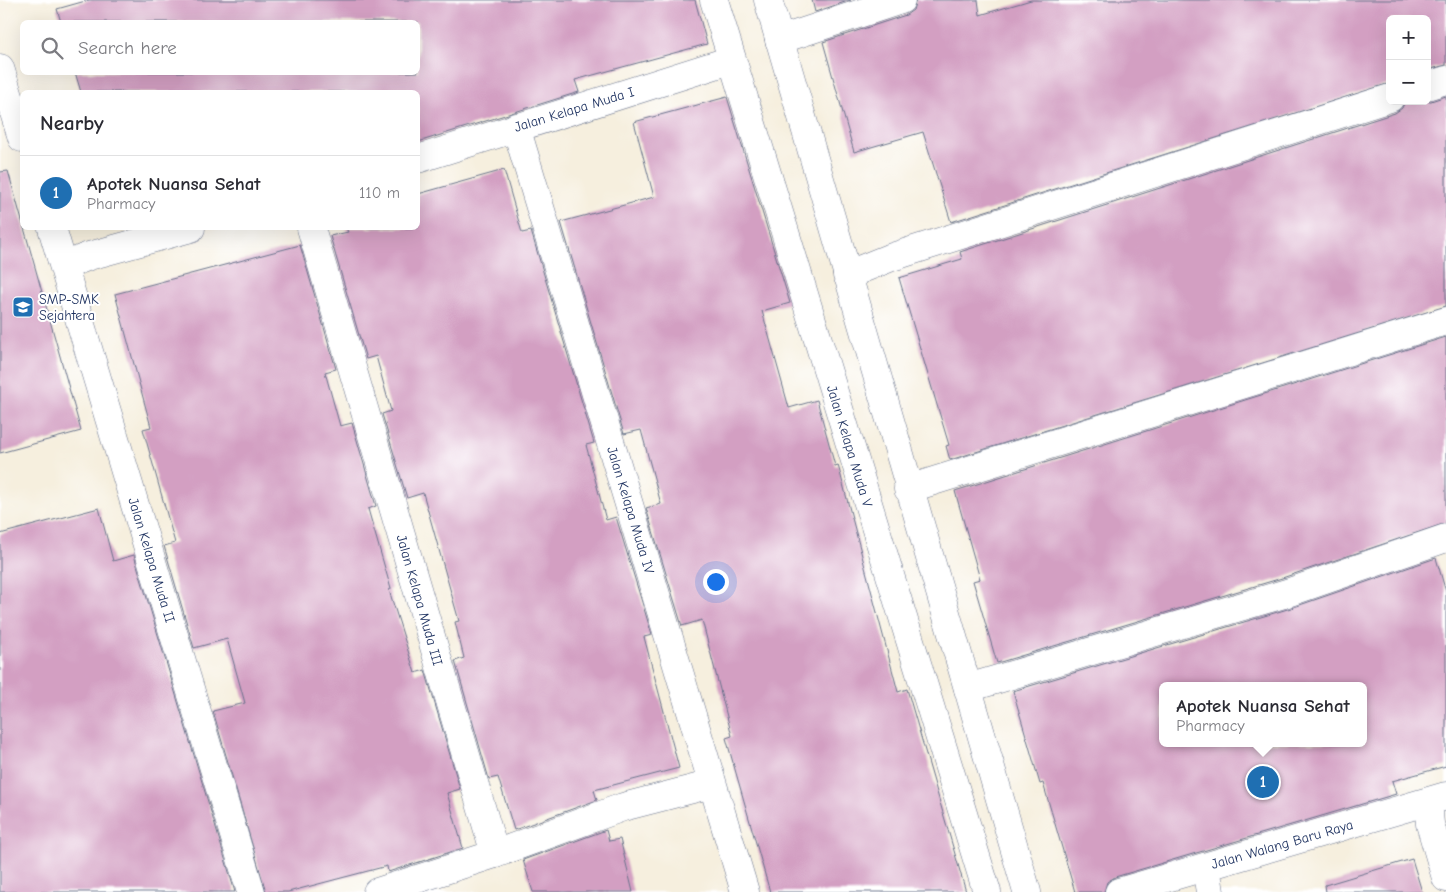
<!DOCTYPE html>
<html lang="en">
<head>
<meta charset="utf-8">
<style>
  :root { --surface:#fff; --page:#f2f2f3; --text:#2b2b33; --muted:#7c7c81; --line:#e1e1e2; --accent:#1f6fb2 }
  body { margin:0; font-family:"Comic Neue",sans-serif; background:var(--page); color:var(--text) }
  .controls { position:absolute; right:15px; top:15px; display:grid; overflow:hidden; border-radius:8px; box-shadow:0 5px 20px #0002 }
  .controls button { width:45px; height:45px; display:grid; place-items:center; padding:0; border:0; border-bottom:1px solid var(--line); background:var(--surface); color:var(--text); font:25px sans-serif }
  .you { position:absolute; left:715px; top:581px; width:18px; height:18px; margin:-12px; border:4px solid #fff; border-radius:50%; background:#1a73e8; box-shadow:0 0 0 8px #1a73e833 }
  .badge { display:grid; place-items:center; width:32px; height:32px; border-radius:50%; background:var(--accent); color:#fff; font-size:16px; font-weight:700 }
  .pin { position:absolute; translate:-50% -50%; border:2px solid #fff; box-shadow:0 1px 5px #0006 }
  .popup { position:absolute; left:1159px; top:682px; width:208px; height:65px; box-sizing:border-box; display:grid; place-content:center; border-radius:8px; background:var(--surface); filter:drop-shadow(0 1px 4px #0005); font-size:16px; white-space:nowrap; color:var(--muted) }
  .popup b { font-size:19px; color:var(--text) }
  .popup::after { content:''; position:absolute; left:50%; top:100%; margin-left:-10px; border:10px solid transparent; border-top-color:var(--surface) }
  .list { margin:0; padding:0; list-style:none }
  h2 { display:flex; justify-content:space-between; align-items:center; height:65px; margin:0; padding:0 20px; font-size:21px }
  h2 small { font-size:16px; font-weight:400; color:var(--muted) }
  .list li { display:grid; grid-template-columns:32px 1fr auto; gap:15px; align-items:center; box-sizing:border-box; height:75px; padding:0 20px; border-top:1px solid var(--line) }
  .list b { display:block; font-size:19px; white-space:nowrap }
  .list p { margin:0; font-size:16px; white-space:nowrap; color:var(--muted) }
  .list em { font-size:16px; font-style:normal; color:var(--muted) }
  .icon { flex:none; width:28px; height:28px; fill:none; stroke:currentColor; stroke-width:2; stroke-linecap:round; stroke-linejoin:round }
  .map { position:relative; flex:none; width:1446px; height:892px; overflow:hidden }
  .search { position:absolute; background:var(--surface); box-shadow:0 5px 20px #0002; left:20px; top:20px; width:400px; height:55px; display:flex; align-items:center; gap:12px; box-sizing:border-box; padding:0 18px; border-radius:8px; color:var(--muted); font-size:19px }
  .panel { position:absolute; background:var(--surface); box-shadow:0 5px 20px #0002; left:20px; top:90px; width:400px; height:140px; border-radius:8px }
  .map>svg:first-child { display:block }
  .building { fill:#d39fc2; fill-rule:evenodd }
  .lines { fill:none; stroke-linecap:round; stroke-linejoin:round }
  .minor-casing { stroke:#68728b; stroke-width:29 }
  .tertiary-casing { stroke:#68728b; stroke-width:29 }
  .minor { stroke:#fff; stroke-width:28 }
  .tertiary { stroke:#fff; stroke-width:28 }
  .labels { text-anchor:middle; stroke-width:4; stroke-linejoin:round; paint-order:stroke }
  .street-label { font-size:14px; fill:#1b2f5e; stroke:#fff }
  .poi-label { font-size:14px; fill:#1b2f5e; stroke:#fff; text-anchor:start }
</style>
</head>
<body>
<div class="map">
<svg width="1446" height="892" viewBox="0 0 1446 892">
  <rect width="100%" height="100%" fill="#fff"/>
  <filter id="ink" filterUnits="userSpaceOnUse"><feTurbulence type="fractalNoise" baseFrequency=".02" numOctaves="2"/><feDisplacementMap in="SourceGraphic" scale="10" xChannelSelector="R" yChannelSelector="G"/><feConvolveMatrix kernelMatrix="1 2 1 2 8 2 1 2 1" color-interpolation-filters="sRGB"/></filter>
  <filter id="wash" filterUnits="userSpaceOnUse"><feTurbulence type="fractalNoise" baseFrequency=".0096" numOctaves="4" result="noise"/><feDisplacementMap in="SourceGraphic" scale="20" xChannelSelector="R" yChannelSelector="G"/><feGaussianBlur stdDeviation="1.12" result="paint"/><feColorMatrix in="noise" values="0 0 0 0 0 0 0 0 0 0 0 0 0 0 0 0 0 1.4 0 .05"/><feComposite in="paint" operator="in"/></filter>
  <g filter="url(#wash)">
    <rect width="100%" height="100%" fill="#f6efde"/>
    <g id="blocks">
      <!-- building -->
      <g class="building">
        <path d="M89,0h606l12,44 -132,36 4,12 -161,50v-50h-337l-6,-20h343v-50h-357l-4,-13z"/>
        <path d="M812,0h39l-36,12z"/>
        <path d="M916,0h62l2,15 51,-15h415v65l-19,5v-51h-37v64l-439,139 -28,-90 -69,20 -31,-110 83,-27 7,-5z"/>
        <path d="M1446,96v210l-496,154 -4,-14 3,-1 -50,-167 63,-19 -2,-7 435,-139 7,-5 3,-7h26z"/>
        <path d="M727,97l63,206 -28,8 27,97 28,-8 18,66 3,-1 60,227 9,-3 59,203h-196l-44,-154 6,-2 -30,-116 -20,6 -36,-118 15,-4 -20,-74 -17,4 -63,-212 93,-25 -20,-75z"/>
        <path d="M504,170l18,63 9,-2 63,212 -8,2 20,75 10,-3 36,118 -8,2 35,131 -85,22 3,10 -83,30 -16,-53 -9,2 -34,-118 9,-3 -9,-36 4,-1 -36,-128 -16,5 -25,-84 9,-3 -15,-55 -10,3 -36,-123 18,-4 -2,-4h72v-34z"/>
        <path d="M8,171l73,260 -81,22v-281z"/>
        <path d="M300,245l36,124 -11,3 15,54 12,-3 24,83 -8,3 23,80 -2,1 26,83 10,-3 35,119 -13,4 16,55 -75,24 -1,-6 -99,26h-22l-53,-181 32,-8 -18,-64 -33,9 -30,-102 11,-3 -32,-114 8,-2 -36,-133z"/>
        <path d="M1446,337v186l-164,55 -285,85 -24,-82 7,-2 -25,-88z"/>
        <path d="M99,508l14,53 21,-6 101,337h-235v-358z"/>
        <path d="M1436,558l10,34v174l-54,15 4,13 -281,83 -8,5 -3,10h-29l-32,-109 -3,1 -27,-93 278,-83zM1163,686h200v57h-200z"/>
        <path d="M606,830l3,11 11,-2 13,53h-100l-10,-32z"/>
        <path d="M1412,859l10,33h-96l-1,-7z"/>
      </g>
    </g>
  </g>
  <g filter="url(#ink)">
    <use href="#blocks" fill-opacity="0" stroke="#68728b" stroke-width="1"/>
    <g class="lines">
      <!-- minor casing -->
      <g class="minor-casing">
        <g id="minor">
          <path d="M714,0l273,892"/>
          <path d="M768,0l259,892"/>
          <path d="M779,40l122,-40"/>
          <path d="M0,68l22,70"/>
          <path d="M1427,86l19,-6"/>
          <path d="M516,127l229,765"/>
          <path d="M418,159l313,-99"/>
          <path d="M52,228l199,664"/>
          <path d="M311,228l184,626 -118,38"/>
          <path d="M64,266l25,-10 102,-28"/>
          <path d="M847,275l42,-17 501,-160"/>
          <path d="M908,489l538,-168"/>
          <path d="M968,688l319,-95 159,-55"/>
          <path d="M1428,802l2,22 16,54"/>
          <path d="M495,854l128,-47 89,-23"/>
          <path d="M1206,867l4,25"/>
        </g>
      </g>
      <!-- tertiary casing -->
      <g class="tertiary-casing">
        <path id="tertiary" d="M1119,892l327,-96"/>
      </g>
      <!-- minor -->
      <use href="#minor" class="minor"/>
      <!-- tertiary -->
      <use href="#tertiary" class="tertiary"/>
    </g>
  </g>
  <!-- icons -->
  <defs>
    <g id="school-square" transform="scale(1.125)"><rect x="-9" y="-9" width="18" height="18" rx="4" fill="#1f6fb2" stroke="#fff"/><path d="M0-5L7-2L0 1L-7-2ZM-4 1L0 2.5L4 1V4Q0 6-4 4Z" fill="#fff"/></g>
  </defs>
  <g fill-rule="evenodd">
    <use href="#school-square" x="23" y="307"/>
  </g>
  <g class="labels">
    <!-- street labels -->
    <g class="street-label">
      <text transform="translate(574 109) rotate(-17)" y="5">Jalan Kelapa Muda I</text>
      <text transform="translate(850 446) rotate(73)" y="5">Jalan Kelapa Muda V</text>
      <text transform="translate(631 510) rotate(73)" y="5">Jalan Kelapa Muda IV</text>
      <text transform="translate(152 560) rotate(73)" y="5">Jalan Kelapa Muda II</text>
      <text transform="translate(420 600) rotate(74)" y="5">Jalan Kelapa Muda III</text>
      <text transform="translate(1282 844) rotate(-16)" y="5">Jalan Walang Baru Raya</text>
    </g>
    <!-- poi labels -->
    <g class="poi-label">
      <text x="39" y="304">SMP-SMK<tspan x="39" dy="16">Sejahtera</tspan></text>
    </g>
  </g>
</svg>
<div class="controls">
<button>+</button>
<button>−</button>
</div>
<div class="you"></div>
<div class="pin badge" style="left:1263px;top:782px">1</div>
<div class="popup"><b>Apotek Nuansa Sehat</b>Pharmacy</div>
<div class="search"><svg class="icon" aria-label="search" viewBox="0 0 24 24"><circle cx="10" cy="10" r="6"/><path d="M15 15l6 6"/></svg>Search here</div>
<section class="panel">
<h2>Nearby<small></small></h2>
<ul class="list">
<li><span class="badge">1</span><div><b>Apotek Nuansa Sehat</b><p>Pharmacy</p></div><em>110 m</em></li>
</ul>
</section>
</div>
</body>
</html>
